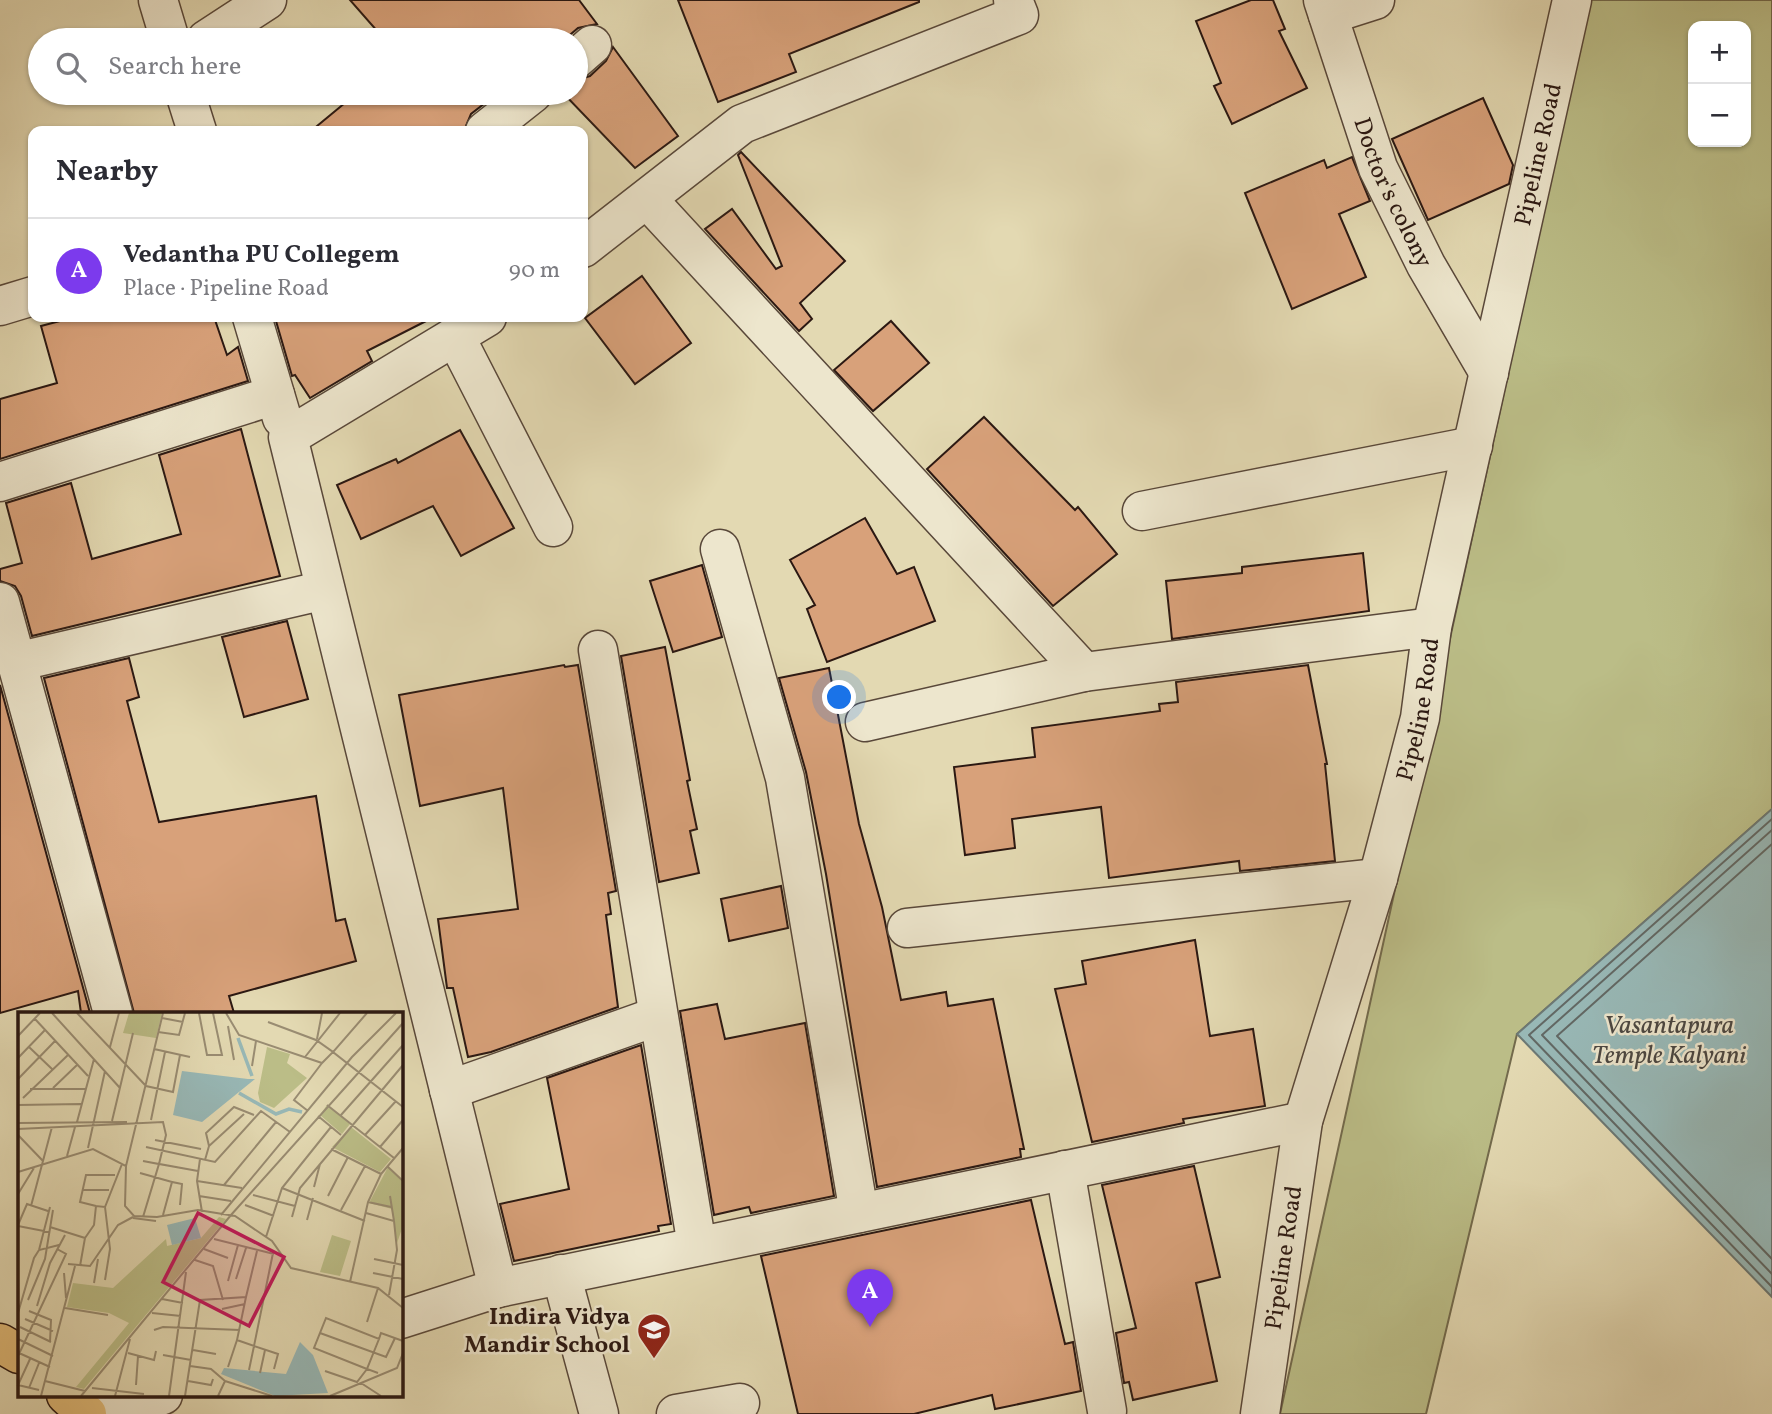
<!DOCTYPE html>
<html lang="en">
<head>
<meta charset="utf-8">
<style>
  :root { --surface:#fff; --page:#f2f2f3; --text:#2b2b33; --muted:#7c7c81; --line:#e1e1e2; --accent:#7c3aed }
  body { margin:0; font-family:Vollkorn,serif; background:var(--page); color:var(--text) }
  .controls { position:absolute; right:21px; top:21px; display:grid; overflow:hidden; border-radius:14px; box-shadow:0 2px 5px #0004 }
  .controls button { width:63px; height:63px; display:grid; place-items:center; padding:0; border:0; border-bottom:2px solid var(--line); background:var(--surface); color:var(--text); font:35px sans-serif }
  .you { position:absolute; left:840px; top:698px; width:24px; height:24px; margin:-18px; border:5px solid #fff; border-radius:50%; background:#1a73e8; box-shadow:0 0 0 10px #1a73e833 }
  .badge { display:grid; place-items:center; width:46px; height:46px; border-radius:50%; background:var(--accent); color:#fff; font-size:23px; font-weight:700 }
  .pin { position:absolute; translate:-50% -58px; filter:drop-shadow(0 2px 4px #0008) }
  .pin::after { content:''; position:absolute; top:37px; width:24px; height:21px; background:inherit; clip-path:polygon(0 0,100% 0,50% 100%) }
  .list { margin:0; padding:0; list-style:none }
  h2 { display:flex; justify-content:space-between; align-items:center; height:91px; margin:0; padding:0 28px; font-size:30px }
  h2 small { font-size:23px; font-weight:400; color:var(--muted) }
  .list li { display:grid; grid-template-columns:46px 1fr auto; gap:21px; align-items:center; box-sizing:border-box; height:105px; padding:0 28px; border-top:2px solid var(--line) }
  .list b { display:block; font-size:26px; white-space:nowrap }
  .list p { margin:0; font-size:23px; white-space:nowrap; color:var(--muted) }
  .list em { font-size:23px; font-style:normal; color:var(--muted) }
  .icon { flex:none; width:38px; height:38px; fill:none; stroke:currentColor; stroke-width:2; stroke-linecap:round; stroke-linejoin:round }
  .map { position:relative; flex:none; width:1772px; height:1414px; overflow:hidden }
  .search { position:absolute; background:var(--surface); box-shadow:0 2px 5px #0004; left:28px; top:28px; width:560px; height:77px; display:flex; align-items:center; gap:18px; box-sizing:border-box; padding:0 24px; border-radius:38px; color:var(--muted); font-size:26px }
  .panel { position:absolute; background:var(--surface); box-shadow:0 2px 5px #0004; left:28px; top:126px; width:560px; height:196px; border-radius:14px }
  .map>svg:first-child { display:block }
  .green { fill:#bbbd87; stroke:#736a4c; stroke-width:2; fill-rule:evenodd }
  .water { fill:#98b8b6; stroke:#6c7874; stroke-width:2 }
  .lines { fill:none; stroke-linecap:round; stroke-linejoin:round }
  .shore { stroke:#626864; stroke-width:2 }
  .building { fill:#d8a17a; stroke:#2b1812; stroke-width:2 }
  .minor-casing { stroke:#59483a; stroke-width:41 }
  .major-casing { stroke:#2b1812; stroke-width:41 }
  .minor { stroke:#ede6cd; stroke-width:38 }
  .major { stroke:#e2bc79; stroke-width:38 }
  .labels { text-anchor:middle; stroke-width:5; stroke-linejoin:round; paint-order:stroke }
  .street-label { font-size:24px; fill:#2b1812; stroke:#ede6cd }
  .poi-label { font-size:24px; font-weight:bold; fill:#2b1812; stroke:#ede6cd; text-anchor:end }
  .water-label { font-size:26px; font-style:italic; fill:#4c4843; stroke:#ede6cd }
  .inset-river { fill:none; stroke:#98b8b6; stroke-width:3.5 }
  .inset-road { fill:none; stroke:#998c72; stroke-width:2 }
  .view { fill:#c2185b; fill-opacity:0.15; stroke:#c2185b; stroke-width:3.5 }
  .inset-edge { fill:none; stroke:#2b1812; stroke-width:3.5 }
</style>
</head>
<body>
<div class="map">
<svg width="1772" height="1414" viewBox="0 0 1772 1414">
  <rect width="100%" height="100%" fill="#e3d9b2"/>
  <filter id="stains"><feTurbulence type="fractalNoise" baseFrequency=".00286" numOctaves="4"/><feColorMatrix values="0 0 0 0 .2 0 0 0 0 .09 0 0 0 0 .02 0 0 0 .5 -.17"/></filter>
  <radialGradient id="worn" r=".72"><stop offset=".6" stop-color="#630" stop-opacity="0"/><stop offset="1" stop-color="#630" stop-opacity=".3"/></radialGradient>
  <!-- green -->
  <path class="green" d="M1590,0h182v809l-255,225 -91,380h-146zM1693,26h53v116h-53z"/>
  <!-- water -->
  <path class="water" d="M1772,809v488l-255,-263z"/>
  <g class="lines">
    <!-- shore -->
    <g class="shore">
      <path d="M1772,819l-243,216 243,252"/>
      <path d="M1772,830l-230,205 230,239"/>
      <path d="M1772,844l-215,192 215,223"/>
    </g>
  </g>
  <!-- building -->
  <g class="building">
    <path d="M350,0h229l18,24 -19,4 -14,12h-179z"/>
    <path d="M678,0h241v2l-130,52 7,18 -78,30z"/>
    <path d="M1251,0h22l12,29 -6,2 28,57 -75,36 -18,-38 7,-3 -25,-62z"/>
    <path d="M613,47l65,89 -43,32 -72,-75h13v-13l14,-4 16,-15z"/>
    <path d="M357,93h141l-27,21 -7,17h-153z"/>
    <path d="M1483,98l30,67 -4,19 -81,36 -36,-81z"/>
    <path d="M741,152l104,109 -45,42 12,16 -13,12 -94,-102 27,-20 44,60 6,-3 -44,-111z"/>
    <path d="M1352,157l18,44 -31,13 27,63 -74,32 -47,-116 79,-33 3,8z"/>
    <path d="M642,276l49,67 -56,41 -50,-66z"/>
    <path d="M75,317h139l13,38 11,-8 10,34 -248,78v-60l57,-16 -16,-57z"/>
    <path d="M281,317h153l-67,34 5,10 -62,37 -15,-23 -3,1 -16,-55z"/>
    <path d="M891,321l38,42 -56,48 -39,-41z"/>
    <path d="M984,417l91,93 3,-3 39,47 -64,52 -126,-137z"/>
    <path d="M241,429l39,147 -248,60 -11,-40 -6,-10 -15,-5v-12l22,-6 -16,-60 65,-20 21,76 89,-25 -22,-79z"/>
    <path d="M460,430l54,98 -53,28 -28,-50 -72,33 -24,-54 59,-26 2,4z"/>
    <path d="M865,518l32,56 17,-7 21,54 -108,41 -20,-53 8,-4 -25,-45z"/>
    <path d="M1363,553l6,58 -197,28 -6,-58 76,-8v-6z"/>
    <path d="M702,565l20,72 -49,15 -23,-71z"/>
    <path d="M287,621l21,78 -64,18 -22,-80z"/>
    <path d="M665,647l25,133 -3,1 10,48 -7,2 9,42 -40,9 -38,-226z"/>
    <path d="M129,658l10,39 -12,4 32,121 157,-26 20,125 9,-2 11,42 -127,35 5,17h-100l-90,-335z"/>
    <path d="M564,665l1,2 13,-2 38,226 -8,2 3,21 -5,1 12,92 -127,45 -23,5 -15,-69h-6l-9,-69 80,-10 -15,-121 -83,18 -21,-111z"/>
    <path d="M1308,665l19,99h-2l10,97 -95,10 -1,-10 -130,17 -8,-71 -89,12 3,29 -50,7 -11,-88 81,-10 -3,-29 128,-17 -1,-7 19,-2 -2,-20z"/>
    <path d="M829,668l30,156 23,83 19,93 45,-8 2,14 45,-7 31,150h-4l1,8 -144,30 -51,-313 -20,-102 -27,-94z"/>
    <path d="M0,685l90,328h-9l-3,-22 -78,22z"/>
    <path d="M781,886l7,42 -59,13 -8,-42z"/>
    <path d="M1195,940l15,96 43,-7 12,77 -82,13 1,4 -92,19 -37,-153 31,-5 -4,-23z"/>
    <path d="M717,1004l8,35 80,-16 29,173 -83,17 -2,-6 -35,8 -34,-204z"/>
    <path d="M641,1045l30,179 -13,2 1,5 -145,30 -14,-57 69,-15 -22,-111z"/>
    <path d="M1194,1166l26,111 -24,6 21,98 -84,19 -4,-18 -5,1 -8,-50 20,-5 -34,-143z"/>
    <path d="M1031,1200l34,144 8,-2 8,49 -86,18 -3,-14 -78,19h-116l-37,-158z"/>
  </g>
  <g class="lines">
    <!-- minor casing -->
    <g class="minor-casing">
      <g id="minor">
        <path d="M158,0l12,40"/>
        <path id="s1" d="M1323,0l55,168 48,97 63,108"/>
        <path d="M1328,15l47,-15"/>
        <path d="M206,40l61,-40"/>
        <path d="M576,59l16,-14"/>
        <path d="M185,93l12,38"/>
        <path d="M485,131l48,-38"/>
        <path d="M648,200l436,472 348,-45"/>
        <path d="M583,248l159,-124 277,-109 -6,-15"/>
        <path d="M0,306l33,-10"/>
        <path d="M252,317l30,101"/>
        <path d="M487,317l-199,120 210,851"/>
        <path d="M455,336l98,191"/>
        <path d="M0,482l275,-87"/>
        <path d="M1142,511l331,-65"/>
        <path d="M720,549l65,229 74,435"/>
        <path d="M0,602l113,411"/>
        <path d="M598,650l99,596"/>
        <path d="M16,662l309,-72"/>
        <path d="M865,722l219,-50"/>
        <path d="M907,928l471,-50"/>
        <path d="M449,1090l209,-74"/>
        <path d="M1065,1170l42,241"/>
        <path d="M561,1274l38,140"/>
        <path d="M401,1319l97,-31 805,-167"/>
        <path d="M106,1414l57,-19"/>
        <path d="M676,1414l64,-11"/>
        <path id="s2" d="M1260,1414l43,-293 75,-243 42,-160 12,-91 140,-627"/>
      </g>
    </g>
    <!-- major casing -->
    <g class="major-casing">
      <g id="major">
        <path d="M0,1343l19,11"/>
        <path d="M66,1395l21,19"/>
      </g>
    </g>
    <!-- minor -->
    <use href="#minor" class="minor"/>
    <!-- major -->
    <use href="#major" class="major"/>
  </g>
  <!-- icons -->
  <defs>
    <g id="school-pin" transform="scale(1.75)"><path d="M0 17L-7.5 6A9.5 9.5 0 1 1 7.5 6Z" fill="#8f2418" stroke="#ede6cd"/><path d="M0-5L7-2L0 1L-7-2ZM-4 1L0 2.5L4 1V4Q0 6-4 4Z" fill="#fff"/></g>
  </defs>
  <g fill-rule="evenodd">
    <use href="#school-pin" x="654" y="1330"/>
  </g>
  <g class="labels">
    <!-- street labels -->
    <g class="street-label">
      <text dy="8" stroke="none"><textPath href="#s2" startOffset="1292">Pipeline Road</textPath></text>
      <text dy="8" stroke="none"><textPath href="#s1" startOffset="205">Doctor's colony</textPath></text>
      <text dy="8" stroke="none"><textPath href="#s2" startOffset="724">Pipeline Road</textPath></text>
      <text dy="8" stroke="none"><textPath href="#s2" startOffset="158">Pipeline Road</textPath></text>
    </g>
    <!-- poi labels -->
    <g class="poi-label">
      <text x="630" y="1324">Indira Vidya<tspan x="630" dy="28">Mandir School</tspan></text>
    </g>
    <!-- water labels -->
    <g class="water-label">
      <text x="1669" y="1033">Vasantapura<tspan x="1669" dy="30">Temple Kalyani</tspan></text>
    </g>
  </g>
  <!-- overview -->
  <g transform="translate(18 1012)">
    <rect width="385" height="385" fill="#e3d9b2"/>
    <path d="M111,1h33l-6,25 -33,-5zM249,35l23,7 -3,9 20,15 -33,30 -14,-6 -2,-9zM309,93l23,19 -8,10 -22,-19zM333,115l40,32 -11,13 -48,-25zM370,155l15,14v45l-6,17 -5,-34 -23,-6zM201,205l7,2 -142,170 -8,-2 53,-64 -20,-10 -42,-6 6,-24 40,5 53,-49 1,7 34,-8zM314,223l19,6 -11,35 -20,-4z" fill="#bbbd87"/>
    <path d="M164,59l66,8h7l-53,43 -29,-7zM177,206l6,20 -29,7 -5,-20zM282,330l13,13 15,38 -53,3 -54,-22 3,-6 62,6z" fill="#98b8b6"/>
    <path class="inset-river" d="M220,26l14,38M221,81l37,21 13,-5 13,3"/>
    <path class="inset-road" d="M34,1l68,75M59,1l69,73 27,6 7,-37M181,1l8,42h15l-9,-42M208,1l13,22 83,28 11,-11 -17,-12 -48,-18M349,1l-34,39 70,55M144,6l21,4M17,7l53,57M210,14l6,34M140,20l21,3 6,-22M0,24l22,-23M299,27l5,-26M11,35l23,22M92,35l9,-34M136,37l36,8M287,45l35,-44M0,46l27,-28M234,54l4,-25M0,67l37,-38M35,76l24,-23M12,77h55M5,86l45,-43M0,93l63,-1M309,93l67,53M290,99l-14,-11 28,-37M323,103l62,-70M300,104l23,19M133,108l14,-68M94,109l21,-88M59,110l17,-63M0,111l109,-1M0,117l145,-7 3,13 -7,29 -16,-3M0,123l25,26M347,123l31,-34M137,128l46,9M191,134l-3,-13 28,-26 20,8M128,135l69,15 46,-51 29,21M362,135l23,-27M70,136l17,-77M313,137l50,25M49,144l8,-29M182,147l-3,22 5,31M187,148l4,-14 35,-32M108,154l37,-153M369,154l16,15M0,160l75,-23 33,17 -1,40 9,10 23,1 41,-7 37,6 37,25 19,27 87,20 25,20M122,161l32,9M179,169l45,7M206,173l52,-63M296,175l6,-23M264,176l83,33M64,178h27M0,182l16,-26M235,183l42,11M181,184l32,5M310,184l20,-39M372,184l4,25M350,190l23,5M227,193l29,11M13,194l21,-79M78,194l-16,-4 6,-27h29M87,195l5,42 -5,31M323,198l24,-44M348,201l28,8 3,29 -8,45M145,203l9,-33 10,2 -2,21M203,203l131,-158 44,-44M125,205l16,-53 39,7M274,205l8,-29 103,-123M115,206l23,3M289,208l6,-22M0,213l9,-21 21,7M0,214l31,6M32,215l35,11 -5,28M248,225l16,-49 49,-61M67,226l9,-13 2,-19 9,1 17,-43M196,227l60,15M186,237l24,9M21,238l11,-43M356,247l29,6M177,248l18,6 10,34M50,252l22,2 28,-41 15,-8M46,261l2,25M355,261l30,6M218,267l10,-31M210,269l10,-36M332,270l18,-80 13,-28 22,-26M76,271l4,-24M228,285l-9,43 17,6 19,-93M144,287l21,4M10,288l17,-41 8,-49M19,294l13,-43 15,-28M47,296l43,7M204,297l23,-5M11,299l22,9 -1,22M0,301l16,-55 5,-8 20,-5M134,301l29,3M7,307l28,12M349,310l11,-34M2,315l31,15M136,318l9,-3 77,3M302,321l66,24 9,-19M0,327l35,17M175,338l23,4M1,341l31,14M110,341l26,7 2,-9M145,343l28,5M0,344l48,-102 -9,-5M12,347l-12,26 21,5M172,354l21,3 14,12M210,355l9,-27M231,358l5,-24 24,8 -4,15M307,359l32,11 10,-13 -53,-21 12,-30 53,21 2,-6 22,8M242,361l5,-23M360,361l-11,-4 12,-30M27,369l40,10M170,369l23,4 2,-6M343,371l20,13M118,373l2,-29M11,376l10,-25M74,376l52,6M23,384l34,-130M63,384l150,-181 172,-192M97,384l15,-57M151,384l17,-124M167,384l15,-96 46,-3 11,-46M200,384l7,-15 47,15M312,384l67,-28 6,-15"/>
    <path class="view" d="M180,201l86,44 -35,69 -86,-44z"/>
    <rect width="385" height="385" class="inset-edge"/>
  </g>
  <rect width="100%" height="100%" filter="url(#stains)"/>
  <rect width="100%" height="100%" fill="url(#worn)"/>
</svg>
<div class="controls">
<button>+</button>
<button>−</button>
</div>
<div class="you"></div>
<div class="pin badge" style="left:870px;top:1327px">A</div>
<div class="search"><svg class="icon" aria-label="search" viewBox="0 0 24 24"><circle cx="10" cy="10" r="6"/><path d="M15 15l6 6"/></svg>Search here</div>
<section class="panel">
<h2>Nearby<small></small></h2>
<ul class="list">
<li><span class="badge">A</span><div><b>Vedantha PU Collegem</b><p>Place · Pipeline Road</p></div><em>90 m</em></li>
</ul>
</section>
</div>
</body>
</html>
